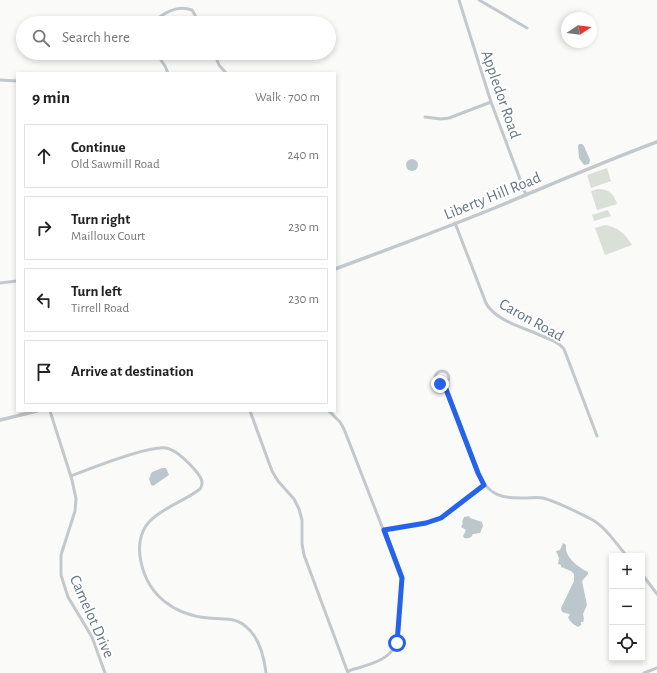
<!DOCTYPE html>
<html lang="en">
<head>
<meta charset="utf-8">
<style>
  :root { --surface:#fff; --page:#f6f6f6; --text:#222; --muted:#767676; --line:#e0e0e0 }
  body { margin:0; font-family:"Alegreya Sans",sans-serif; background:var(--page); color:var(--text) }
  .controls { position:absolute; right:12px; bottom:12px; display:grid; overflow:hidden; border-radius:0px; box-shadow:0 2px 6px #0003 }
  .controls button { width:36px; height:36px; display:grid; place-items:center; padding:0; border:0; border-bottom:1px solid var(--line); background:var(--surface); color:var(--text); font:20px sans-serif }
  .compass { position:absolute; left:561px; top:12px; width:36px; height:36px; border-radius:50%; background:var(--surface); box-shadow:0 2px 6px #0003; rotate:77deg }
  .stop { position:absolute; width:12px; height:12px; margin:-9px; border:3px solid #2563eb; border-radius:50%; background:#fff }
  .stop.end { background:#2563eb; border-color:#fff; box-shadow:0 1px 4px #0008 }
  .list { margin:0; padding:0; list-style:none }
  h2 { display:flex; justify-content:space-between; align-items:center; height:52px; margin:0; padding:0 16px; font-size:17px }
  h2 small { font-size:13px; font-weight:400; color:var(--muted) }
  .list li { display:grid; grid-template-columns:26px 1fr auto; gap:12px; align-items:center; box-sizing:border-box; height:64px; margin:0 8px 8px; padding:0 8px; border:1px solid var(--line); border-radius:0px }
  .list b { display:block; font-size:15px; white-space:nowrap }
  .list p { margin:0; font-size:13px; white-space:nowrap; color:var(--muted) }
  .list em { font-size:13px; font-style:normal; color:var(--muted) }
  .icon { flex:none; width:22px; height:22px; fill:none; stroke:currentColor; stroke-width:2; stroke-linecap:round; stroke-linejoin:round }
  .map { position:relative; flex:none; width:657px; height:673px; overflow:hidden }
  .search { position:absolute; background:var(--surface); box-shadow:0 2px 6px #0003; left:16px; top:16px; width:320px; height:44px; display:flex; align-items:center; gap:10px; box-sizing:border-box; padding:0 14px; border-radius:22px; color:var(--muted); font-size:15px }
  .panel { position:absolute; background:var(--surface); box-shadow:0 2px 6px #0003; left:16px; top:72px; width:320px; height:340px; border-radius:0px }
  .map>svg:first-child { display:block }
  .green { fill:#dadfd7 }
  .water { fill:#bbc7cb }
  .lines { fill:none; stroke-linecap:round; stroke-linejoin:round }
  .minor { stroke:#c3c8cc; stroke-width:3 }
  .tertiary { stroke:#c3c8cc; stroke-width:3.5 }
  .route { stroke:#2563eb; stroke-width:5 }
  .labels { text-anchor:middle; stroke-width:4; stroke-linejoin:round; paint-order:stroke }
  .street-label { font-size:16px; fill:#657683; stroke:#fff }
</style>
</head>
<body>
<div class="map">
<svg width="657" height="673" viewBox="0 0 657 673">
  <rect width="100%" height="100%" fill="#fafaf8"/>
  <!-- green -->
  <g class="green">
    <path d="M607,168l4,13 -20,7 -4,-13z"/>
    <path d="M598,189c11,0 16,5 19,15l-20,6 -6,-19z"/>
    <path d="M608,210l3,6 -17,5 -2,-6z"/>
    <path d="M605,225c13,2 20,9 27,20l-27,10 -10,-27z"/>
  </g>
  <!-- water -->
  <g class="water">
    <path d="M579,144h3l2,2 6,14 -1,4 -5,1 -5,-7 -1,-12z"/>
    <circle cx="412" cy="165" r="6"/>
    <path d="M162,468h4l3,7 -16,11 -2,-1 -2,-6 3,-7z"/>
    <path d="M469,516l1,2 12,4 1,4 -3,7 -7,1c-2,4 -4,5 -9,4l-1,-2 3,-6 -5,-3 2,-4 -1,-1 2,-5z"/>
    <path d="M563,543l3,2c-2,12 12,22 22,27v2l-6,7 5,24 -4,9 1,5 -1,3h-2v3l-3,2c-4,-2 -8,-5 -10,-10l2,-2 -1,-1 -7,-2 -1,-4 13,-27v-7l-3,-3 -10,-4v-2l-3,-1 1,-6 -3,-7 4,-1z"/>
  </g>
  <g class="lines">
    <!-- minor -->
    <g class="minor">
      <path d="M459,0l32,102 35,93"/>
      <path d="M479,0l48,28"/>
      <path d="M151,23c12,-9 25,-19 41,-13l3,5 3,8"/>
      <path d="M156,53l9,13 3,7"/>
      <path d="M214,53l5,12 7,8"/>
      <path d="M0,80l17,1"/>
      <path d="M425,117l16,2 8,-1 42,-16"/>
      <path d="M455,223l31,80c8,17 39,25 56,33 8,3 16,6 22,13l33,87"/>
      <path d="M0,283l17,-2"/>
      <circle cx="442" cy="378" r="7"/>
      <path d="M444,384l34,89c10,22 24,26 47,25 6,0 12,-1 18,0 15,4 34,14 48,21 15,8 25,25 36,37"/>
      <path d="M50,411l22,69 4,19 -1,12 -14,44v20l7,22 24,40 13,36"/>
      <path d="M250,411l22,60 6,10 16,18 5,10 3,11v24l2,11 44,118"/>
      <path d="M329,411l11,11 4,7 58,149 -4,61c-5,22 -32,26 -50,32"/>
      <path d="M71,476c18,-7 78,-31 95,-28 10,2 22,14 29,22 5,6 10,12 5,19 -15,12 -37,18 -51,33 -10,11 -11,27 -8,40 7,34 34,53 67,56 11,1 26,-1 36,7 14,10 20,31 22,48"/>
      <path d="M384,530l42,-7 15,-5 43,-33"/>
      <path d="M642,574l15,20"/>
      <path d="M644,673l13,-5"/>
    </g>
    <!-- tertiary -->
    <g class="tertiary">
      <path d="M335,269c54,-20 108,-40 162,-62 53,-22 106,-45 160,-65"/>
      <path d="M0,420l37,-9"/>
    </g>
  </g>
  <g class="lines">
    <!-- route -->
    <path class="route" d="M397,643l5,-65 -18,-48 42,-7 15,-5 43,-33 -6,-12 -34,-89h-4"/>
  </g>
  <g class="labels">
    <!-- street labels -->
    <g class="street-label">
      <text transform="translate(502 94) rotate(71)" y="6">Appledor Road</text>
      <text transform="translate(492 195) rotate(-22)" y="6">Liberty Hill Road</text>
      <text transform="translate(532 319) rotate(29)" y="6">Caron Road</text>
      <text transform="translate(93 616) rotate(66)" y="6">Camelot Drive</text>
    </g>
  </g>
</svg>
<div class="controls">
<button>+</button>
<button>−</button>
<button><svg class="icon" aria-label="locate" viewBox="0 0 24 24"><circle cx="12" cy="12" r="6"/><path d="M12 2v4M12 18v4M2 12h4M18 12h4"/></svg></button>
</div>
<svg class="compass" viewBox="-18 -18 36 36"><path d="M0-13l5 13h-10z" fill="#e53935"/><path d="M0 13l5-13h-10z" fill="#767676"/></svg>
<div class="stop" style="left:397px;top:643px"></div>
<div class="stop end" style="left:440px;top:384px"></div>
<div class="search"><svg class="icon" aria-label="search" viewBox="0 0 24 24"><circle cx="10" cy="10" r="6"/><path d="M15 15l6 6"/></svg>Search here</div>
<section class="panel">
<h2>9 min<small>Walk · 700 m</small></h2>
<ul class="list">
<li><svg class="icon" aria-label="ahead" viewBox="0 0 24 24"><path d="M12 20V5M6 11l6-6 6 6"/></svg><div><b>Continue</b><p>Old Sawmill Road</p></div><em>240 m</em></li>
<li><svg class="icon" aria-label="right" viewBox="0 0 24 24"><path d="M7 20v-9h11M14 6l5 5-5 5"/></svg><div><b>Turn right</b><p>Mailloux Court</p></div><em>230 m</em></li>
<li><svg class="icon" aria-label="left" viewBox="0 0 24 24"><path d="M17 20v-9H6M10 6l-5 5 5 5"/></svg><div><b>Turn left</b><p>Tirrell Road</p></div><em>230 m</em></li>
<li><svg class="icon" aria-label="arrive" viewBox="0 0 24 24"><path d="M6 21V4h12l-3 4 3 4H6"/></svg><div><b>Arrive at destination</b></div></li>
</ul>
</section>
</div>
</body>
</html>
